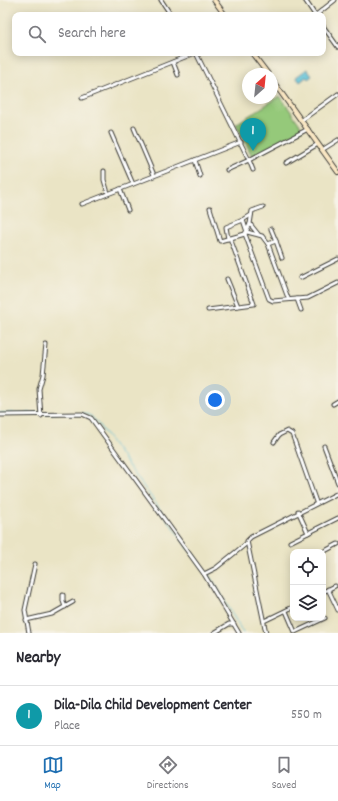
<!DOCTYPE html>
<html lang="en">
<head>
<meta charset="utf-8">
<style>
  :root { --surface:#fff; --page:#f2f2f3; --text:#2b2b33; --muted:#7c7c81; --line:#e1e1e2; --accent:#1f6fb2 }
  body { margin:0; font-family:Dekko,sans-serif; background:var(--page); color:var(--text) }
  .controls { position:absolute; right:12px; bottom:12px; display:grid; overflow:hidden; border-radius:8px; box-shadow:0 2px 10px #0003 }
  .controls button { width:36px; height:36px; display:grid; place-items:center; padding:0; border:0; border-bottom:1px solid var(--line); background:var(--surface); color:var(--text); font:20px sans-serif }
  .compass { position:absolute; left:242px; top:68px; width:36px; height:36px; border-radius:50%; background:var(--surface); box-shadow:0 2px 10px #0003; rotate:27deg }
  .you { position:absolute; left:215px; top:400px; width:14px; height:14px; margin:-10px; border:3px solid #fff; border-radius:50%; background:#1a73e8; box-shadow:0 0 0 6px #1a73e833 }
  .badge { display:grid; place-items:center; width:26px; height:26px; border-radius:50%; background:var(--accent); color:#fff; font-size:13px; font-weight:700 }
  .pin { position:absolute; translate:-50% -33px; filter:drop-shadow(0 1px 2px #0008) }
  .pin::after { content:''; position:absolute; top:21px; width:14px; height:12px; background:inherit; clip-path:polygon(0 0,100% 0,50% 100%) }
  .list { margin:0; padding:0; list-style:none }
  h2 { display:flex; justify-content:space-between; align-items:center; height:52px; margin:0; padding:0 16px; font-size:17px }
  h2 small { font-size:13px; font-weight:400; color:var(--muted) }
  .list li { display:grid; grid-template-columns:26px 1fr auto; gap:12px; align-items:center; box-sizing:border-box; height:60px; padding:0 16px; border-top:1px solid var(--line) }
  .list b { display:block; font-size:15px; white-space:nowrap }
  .list p { margin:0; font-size:13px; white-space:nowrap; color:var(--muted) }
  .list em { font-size:13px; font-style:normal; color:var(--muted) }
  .icon { flex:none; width:22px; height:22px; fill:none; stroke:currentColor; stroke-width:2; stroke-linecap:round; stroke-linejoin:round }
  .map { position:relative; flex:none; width:338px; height:633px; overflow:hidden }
  .search { position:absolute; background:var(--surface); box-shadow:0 2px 10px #0003; left:12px; right:12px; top:12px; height:44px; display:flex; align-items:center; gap:10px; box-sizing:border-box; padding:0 14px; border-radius:8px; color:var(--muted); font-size:15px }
  .sheet { height:112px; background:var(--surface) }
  nav { display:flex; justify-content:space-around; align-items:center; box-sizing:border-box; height:56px; border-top:1px solid var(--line); background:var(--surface); font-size:11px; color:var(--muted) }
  nav a { display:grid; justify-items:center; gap:2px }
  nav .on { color:var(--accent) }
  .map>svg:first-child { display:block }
  .green { fill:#95c97a; stroke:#58724b }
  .water { fill:#58bed5; stroke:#3a6d78 }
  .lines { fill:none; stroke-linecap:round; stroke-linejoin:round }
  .stream { stroke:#58bed5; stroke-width:1 }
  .street-casing { stroke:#3b3a35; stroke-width:5 }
  .secondary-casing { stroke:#3b3a35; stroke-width:6 }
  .street { stroke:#fff; stroke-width:3 }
  .secondary { stroke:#fae7c3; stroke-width:4 }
</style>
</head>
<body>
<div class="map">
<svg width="338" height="633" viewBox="0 0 338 633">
  <rect width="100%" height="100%" fill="#f7f3e8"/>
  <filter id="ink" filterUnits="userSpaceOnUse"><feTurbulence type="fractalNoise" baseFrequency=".025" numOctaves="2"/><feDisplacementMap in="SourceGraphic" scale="8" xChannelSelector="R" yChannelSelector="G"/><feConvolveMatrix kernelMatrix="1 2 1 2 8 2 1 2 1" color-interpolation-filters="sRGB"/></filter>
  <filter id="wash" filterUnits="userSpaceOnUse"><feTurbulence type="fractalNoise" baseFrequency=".012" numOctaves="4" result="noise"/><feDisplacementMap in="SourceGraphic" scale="16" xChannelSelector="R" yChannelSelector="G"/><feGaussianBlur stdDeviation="0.9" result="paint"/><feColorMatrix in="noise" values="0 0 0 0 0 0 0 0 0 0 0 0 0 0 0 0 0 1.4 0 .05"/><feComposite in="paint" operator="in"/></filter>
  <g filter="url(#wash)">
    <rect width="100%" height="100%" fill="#eae4c5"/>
    <!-- green -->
    <path class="green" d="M280,96l23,33 -51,27 -16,-32z"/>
    <!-- water -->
    <path class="water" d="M307,69l5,7 -4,3 -2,-2 -6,5 -4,-5z"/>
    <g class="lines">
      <!-- stream -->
      <g class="stream">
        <path d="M0,413h39"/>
        <path d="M43,413h14"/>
        <path d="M83,413l8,3 7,8 107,147"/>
        <path d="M207,573l8,11 28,49"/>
      </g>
    </g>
  </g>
  <g filter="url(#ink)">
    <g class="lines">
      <!-- street casing -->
      <g class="street-casing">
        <g id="street">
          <path d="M161,0l10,15"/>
          <path d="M305,0l10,15"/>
          <path d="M316,15l19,-15"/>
          <path d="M323,26l15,21"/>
          <path d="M196,53l53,107 -22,10"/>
          <path d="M173,62l5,13"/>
          <path d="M82,98l113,-45"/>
          <path d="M302,120l36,-26"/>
          <path d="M134,128l20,47"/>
          <path d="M111,133l22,51"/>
          <path d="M322,150l16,-10"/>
          <path d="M195,160l5,16"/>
          <path d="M286,163l32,-19"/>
          <path d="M253,170l-4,-10 59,-31"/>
          <path d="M104,171v9l4,13"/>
          <path d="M120,189l8,21"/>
          <path d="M82,204l159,-62"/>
          <path d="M263,207l-11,4 -2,13 -5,10 24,65 4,2 35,-3 30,-15"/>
          <path d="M210,208l10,33 25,-7"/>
          <path d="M243,220l4,12 15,4 6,8 8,-3 -5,-12"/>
          <path d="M250,224l8,10"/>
          <path d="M228,239l-2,-12 17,-7 8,-5"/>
          <path d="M276,241l6,17"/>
          <path d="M268,244l20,54"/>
          <path d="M300,278l38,-19"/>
          <path d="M227,279l11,27"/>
          <path d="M297,299l4,11"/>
          <path d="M208,310l46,-6 -24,-66"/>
          <path d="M333,404l5,-3"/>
          <path d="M0,415l82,-1 9,4 113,156 35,59"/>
          <path d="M41,416l-2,-27 4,-14 3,-30"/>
          <path d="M274,442l5,-7 8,-4 5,3 24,68"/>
          <path d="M324,446l14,37"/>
          <path d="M298,511l10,22"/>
          <path d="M290,542l48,-24"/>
          <path d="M323,552l15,-8"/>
          <path d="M204,574l12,-6 31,-25"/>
          <path d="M328,589l10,21"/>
          <path d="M323,592l12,-6"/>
          <path d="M63,595v6l2,6"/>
          <path d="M286,611l9,21 30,-14"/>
          <path d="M26,620l26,-6 21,-12"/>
          <path d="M264,621l29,-14"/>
          <path d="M29,633l-4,-23 10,-46"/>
          <path d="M214,633l15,-9h5"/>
          <path d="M266,633l-19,-92 4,-4 87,-44"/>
        </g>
      </g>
      <!-- secondary casing -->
      <g class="secondary-casing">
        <g id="secondary">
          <path d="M214,0l11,15"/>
          <path d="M252,53l16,21"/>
          <path d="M272,80l66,92"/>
        </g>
      </g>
      <!-- street -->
      <use href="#street" class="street"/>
      <!-- secondary -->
      <use href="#secondary" class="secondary"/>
    </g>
  </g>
</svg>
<div class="controls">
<button><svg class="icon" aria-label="locate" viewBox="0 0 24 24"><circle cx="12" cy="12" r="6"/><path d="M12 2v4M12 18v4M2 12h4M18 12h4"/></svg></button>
<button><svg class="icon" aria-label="layers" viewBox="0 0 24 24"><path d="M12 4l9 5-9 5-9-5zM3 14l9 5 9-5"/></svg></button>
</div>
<svg class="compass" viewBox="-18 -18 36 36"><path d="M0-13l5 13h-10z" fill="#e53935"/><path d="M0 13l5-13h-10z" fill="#7c7c81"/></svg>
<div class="you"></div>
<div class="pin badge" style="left:253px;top:151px;background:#0f9aa8">1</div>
<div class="search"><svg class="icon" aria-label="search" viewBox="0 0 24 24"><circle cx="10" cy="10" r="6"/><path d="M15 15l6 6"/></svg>Search here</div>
</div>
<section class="sheet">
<h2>Nearby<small></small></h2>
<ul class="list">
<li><span class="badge" style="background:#0f9aa8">1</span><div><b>Dila-Dila Child Development Center</b><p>Place</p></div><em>550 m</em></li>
</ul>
</section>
<nav>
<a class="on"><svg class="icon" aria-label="map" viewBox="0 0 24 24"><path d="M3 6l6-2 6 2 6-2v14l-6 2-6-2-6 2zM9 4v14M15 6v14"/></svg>Map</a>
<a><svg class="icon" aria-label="directions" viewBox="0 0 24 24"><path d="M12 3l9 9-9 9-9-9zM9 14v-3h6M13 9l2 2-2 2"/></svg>Directions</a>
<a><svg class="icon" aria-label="saved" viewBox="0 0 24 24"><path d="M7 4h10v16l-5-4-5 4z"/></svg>Saved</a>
</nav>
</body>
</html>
